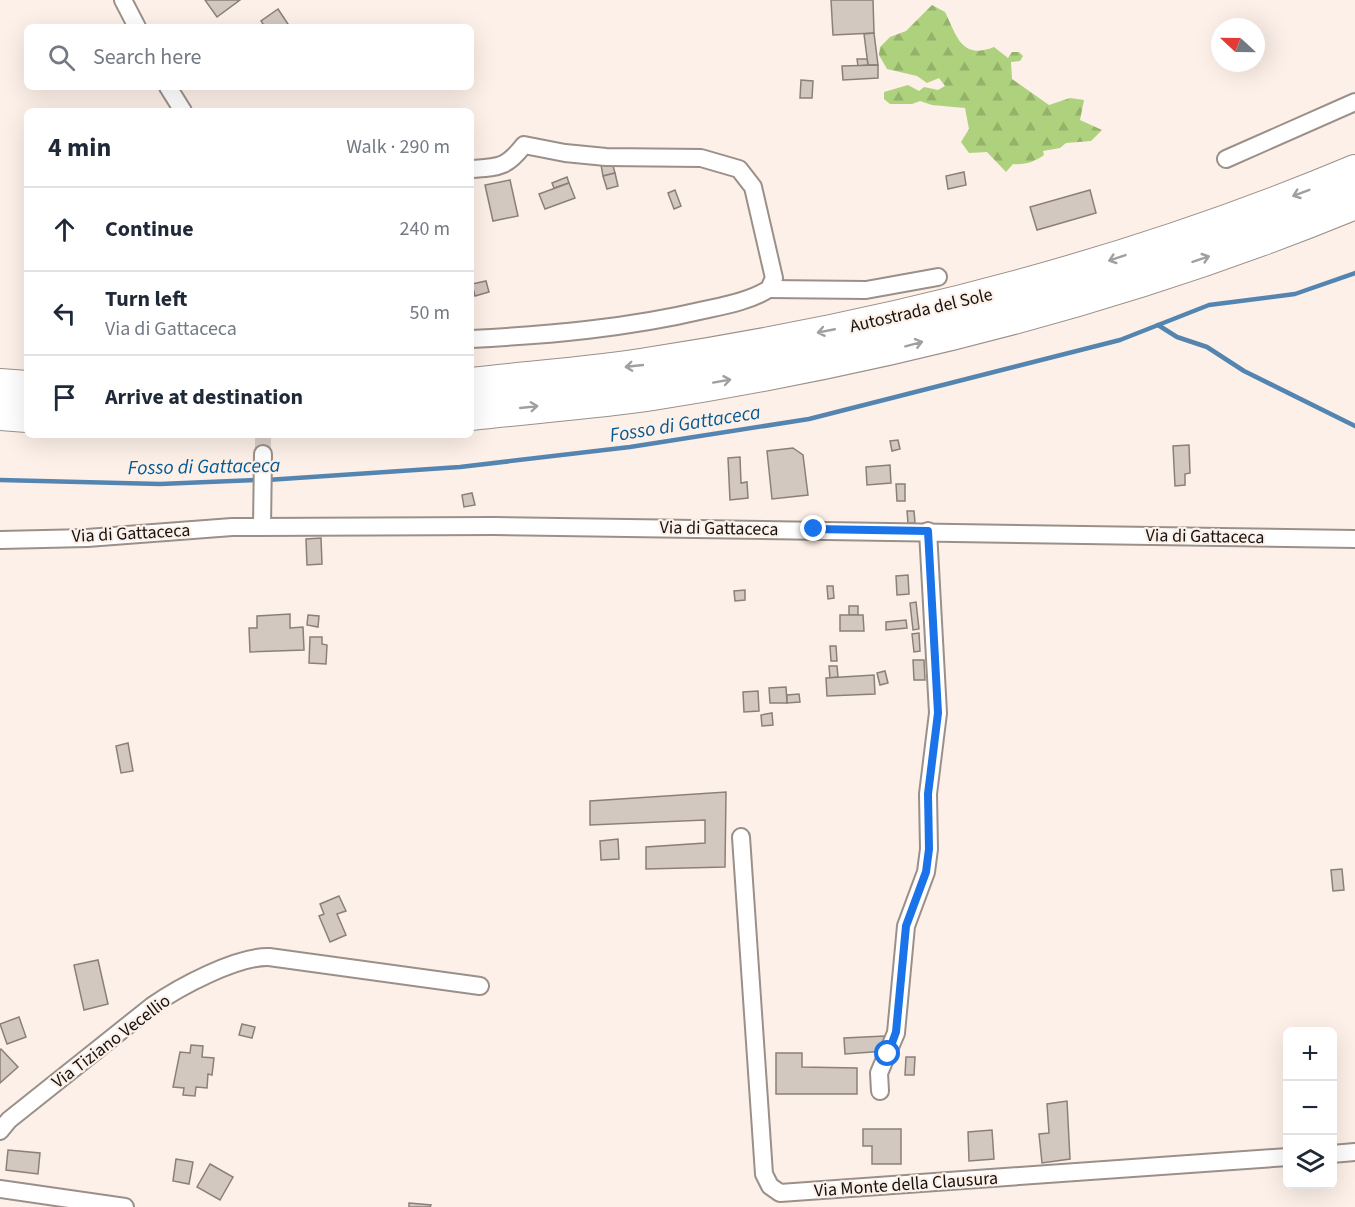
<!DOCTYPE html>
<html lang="en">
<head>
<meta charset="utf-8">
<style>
  :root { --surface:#fff; --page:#f6f6f7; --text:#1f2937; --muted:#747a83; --line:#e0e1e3 }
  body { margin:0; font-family:"Source Sans 3",sans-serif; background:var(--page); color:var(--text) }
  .controls { position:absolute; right:18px; bottom:18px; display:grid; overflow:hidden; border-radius:9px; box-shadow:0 6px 24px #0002 }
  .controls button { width:54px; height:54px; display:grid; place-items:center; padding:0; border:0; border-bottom:2px solid var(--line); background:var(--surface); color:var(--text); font:30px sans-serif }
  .compass { position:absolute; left:1211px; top:18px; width:54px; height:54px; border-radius:50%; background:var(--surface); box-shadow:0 6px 24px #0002; rotate:292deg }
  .stop { position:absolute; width:18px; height:18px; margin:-14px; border:4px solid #1a73e8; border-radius:50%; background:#fff }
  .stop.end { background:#1a73e8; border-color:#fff; box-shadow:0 2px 6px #0008 }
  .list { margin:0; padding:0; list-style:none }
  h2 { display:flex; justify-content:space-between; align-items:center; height:78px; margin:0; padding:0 24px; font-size:26px }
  h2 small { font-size:20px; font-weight:400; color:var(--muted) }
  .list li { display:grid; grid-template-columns:39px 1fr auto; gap:18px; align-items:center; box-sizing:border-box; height:84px; padding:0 24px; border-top:2px solid var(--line) }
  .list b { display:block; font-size:22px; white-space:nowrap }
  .list p { margin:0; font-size:20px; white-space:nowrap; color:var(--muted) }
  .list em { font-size:20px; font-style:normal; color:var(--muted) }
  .icon { flex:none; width:33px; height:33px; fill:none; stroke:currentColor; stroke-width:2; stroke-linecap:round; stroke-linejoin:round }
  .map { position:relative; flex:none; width:1355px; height:1207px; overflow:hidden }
  .search { position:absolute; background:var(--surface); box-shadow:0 6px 24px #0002; left:24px; top:24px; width:450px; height:66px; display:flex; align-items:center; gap:15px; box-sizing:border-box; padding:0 21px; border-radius:9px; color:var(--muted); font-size:22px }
  .panel { position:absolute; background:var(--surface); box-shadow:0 6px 24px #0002; left:24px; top:108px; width:450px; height:330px; border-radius:9px }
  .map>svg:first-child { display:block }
  .forest { fill:url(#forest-firs) }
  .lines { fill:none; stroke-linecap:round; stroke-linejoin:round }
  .stream { stroke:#5485b1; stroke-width:4.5 }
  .building { fill:#d3c8c0; stroke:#8b8079; stroke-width:1.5 }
  .minor-tunnel { stroke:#dacfc8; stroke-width:16; stroke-dasharray:16 8; stroke-linecap:butt }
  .minor-casing { stroke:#9b9089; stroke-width:20 }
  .motorway-casing { stroke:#9b9089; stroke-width:34 }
  .minor { stroke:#fff; stroke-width:16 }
  .motorway { stroke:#fff; stroke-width:32 }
  .oneway { stroke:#a2a09f }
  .route { stroke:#1a73e8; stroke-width:8 }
  .labels { text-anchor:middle; stroke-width:4.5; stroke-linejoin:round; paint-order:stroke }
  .street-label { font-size:18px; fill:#161210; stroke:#fcf0e8 }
  .water-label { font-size:20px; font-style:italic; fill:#065a94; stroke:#fcf0e8 }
</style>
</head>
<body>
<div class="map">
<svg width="1355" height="1207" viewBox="0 0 1355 1207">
  <defs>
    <pattern id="forest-firs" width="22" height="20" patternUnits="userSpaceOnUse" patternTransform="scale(1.5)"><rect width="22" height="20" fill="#add17c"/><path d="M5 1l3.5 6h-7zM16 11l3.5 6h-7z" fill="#94b26a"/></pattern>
  </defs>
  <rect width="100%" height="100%" fill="#fcf0e8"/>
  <!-- forest -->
  <path class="forest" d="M932,5l13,7c12,24 16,48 49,35l14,11 4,-6h7l4,4 -3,5 -9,1 1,17 37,26 21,-7 14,2 -4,20 22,10 -11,11 -25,2 -6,5 -17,3 1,4c-10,7 -19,10 -31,9l-7,8 -19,-20 -18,1 -8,-11 8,-13 -4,-21 -33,-3 -12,-4 -8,3h-22l-6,-5v-7l24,-7 11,6 5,-4 14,3 7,-4 -6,-8 -12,5 -10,-7 -30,-7 -8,-14 1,-8 10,-10 16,-6z"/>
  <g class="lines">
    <!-- stream -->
    <g class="stream">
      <path d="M1158,325l19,12 30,10 37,24 111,55"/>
      <path d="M0,480l160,4 98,-4"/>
      <path d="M267,480l193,-13 170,-20 179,-28 311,-79 89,-35 86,-11 60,-21"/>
    </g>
  </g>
  <!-- building -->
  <g class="building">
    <path d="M205,0h35l-23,17z"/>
    <path d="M831,0h42l1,33 -41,2z"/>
    <path d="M278,9l12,18h-25l-4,-6z"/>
    <path d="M874,33l4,32h-10l-4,-31z"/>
    <path d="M857,59h10l1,6 -10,1z"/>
    <path d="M878,65v13l-35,2 -1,-14z"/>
    <path d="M801,80l12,1 -1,17h-12z"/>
    <path d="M612,162l3,11 -12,3 -2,-11z"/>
    <path d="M964,172l2,13 -18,4 -2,-13z"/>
    <path d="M615,173l3,13 -11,3 -4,-13z"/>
    <path d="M567,177l2,6 -15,5 -2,-5z"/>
    <path d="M510,180l8,36 -25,5 -8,-36z"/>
    <path d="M569,183l6,15 -30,11 -6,-15z"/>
    <path d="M675,190l6,16 -7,3 -6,-16z"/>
    <path d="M1090,190l6,23 -59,17 -7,-23z"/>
    <path d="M486,281l3,11 -14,4 -3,-12z"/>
    <path d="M898,440l2,9 -8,2 -2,-10z"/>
    <path d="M1189,445l1,28 -5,1v11l-10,1 -2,-40z"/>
    <path d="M793,448l10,7 5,40 -36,4 -5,-48z"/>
    <path d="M740,457l1,26 6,-1 1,16 -18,2 -2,-42z"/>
    <path d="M890,465l1,18 -24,2 -1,-18z"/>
    <path d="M896,484h9v17h-8z"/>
    <path d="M472,493l3,12 -11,2 -2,-12z"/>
    <path d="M907,511h7l1,12h-7z"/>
    <path d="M321,538l1,26 -15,1 -1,-26z"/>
    <path d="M908,575l1,19 -12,1 -1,-19z"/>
    <path d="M827,586h6l1,12 -6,1z"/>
    <path d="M745,590v10l-10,1 -1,-10z"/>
    <path d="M916,602l3,27 -6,1 -3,-27z"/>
    <rect x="849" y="606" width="9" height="9"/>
    <path d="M290,614v14l13,-1 1,23 -54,2 -1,-24h8v-12z"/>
    <path d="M308,615l11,1 -1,11 -11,-2z"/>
    <path d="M840,615h23l1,16h-24z"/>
    <path d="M906,620l1,8 -21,2v-8z"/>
    <path d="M919,633l1,18 -6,1 -2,-18z"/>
    <path d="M310,637h12v7l5,1 -1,19 -17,-1z"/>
    <path d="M830,646h6l1,15h-6z"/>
    <path d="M913,660h11l1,20h-11z"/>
    <path d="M829,666h8l1,11 -8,1z"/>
    <path d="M885,671l3,12 -8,2 -3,-12z"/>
    <path d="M874,675l1,19 -48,2 -1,-18z"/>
    <path d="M786,687l1,16h-17l-1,-15z"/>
    <path d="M758,691l1,20 -15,1 -1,-20z"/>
    <path d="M799,694l1,8 -13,1v-8z"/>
    <path d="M772,713l1,12 -11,1 -1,-11z"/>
    <path d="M128,743l5,28 -12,2 -5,-27z"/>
    <path d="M726,792l-1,75 -79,2v-22l59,-4v-23l-115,5v-24z"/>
    <path d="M618,839l1,20 -18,1 -1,-19z"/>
    <path d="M1342,869l2,21 -11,1 -2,-21z"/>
    <path d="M339,896l7,15 -9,3 9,21 -16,7 -11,-26 5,-2 -4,-10z"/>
    <path d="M98,960l10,44 -24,6 -10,-45z"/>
    <path d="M19,1017l7,20 -19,7 -7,-20z"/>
    <path d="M242,1024l13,3 -3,11 -13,-3z"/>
    <path d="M885,1036l1,15 -41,3 -1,-16z"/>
    <path d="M191,1045l12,1 -1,11 12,1 -2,17 -4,-1 -1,14 -11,-1 -1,9 -12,-1 1,-7 -11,-1 7,-35 10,1z"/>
    <path d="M1,1049l17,18 -18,16v-33z"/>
    <path d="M776,1053h26v14l55,1v26h-81z"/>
    <path d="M906,1057h9l-1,18h-9z"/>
    <path d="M1067,1101l3,58 -28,4 -3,-29 10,-1 -2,-29z"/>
    <path d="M863,1129h38v35h-29v-18h-9z"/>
    <path d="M992,1130l2,29 -25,2 -1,-29z"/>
    <path d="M8,1150l32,3 -2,21 -32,-4z"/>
    <path d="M176,1159l17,3 -4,22 -16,-3z"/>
    <path d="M210,1164l23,13 -13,23 -23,-13z"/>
    <path d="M409,1203l22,2 -1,2h-21z"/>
  </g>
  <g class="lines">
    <!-- minor-tunnel -->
    <path class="minor-tunnel" d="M263,454v-19"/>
    <!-- minor casing -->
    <g class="minor-casing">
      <g id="minor">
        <path d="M123,0l14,27"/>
        <path d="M168,87l15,24"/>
        <path d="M1226,159l129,-57"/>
        <path d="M471,169c28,-2 35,-1 53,-24l41,8 41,4 95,1 38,11 14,18 21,91 -5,11c-20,12 -42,16 -65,21 -76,18 -155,25 -233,29"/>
        <path d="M769,289l97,1 72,-13"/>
        <path d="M262,527l1,-73"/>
        <path d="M0,540l87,-2 145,-11 262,-1 861,13"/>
        <path d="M741,837l23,337 6,12 10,7 508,-36"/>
        <path d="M880,1091l-1,-18 17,-40 10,-107 20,-54 3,-23 -1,-55 10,-81 -10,-182"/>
        <path d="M0,1131l9,-11 143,-114c27,-19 85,-50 117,-49l211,29"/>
        <path d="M1332,1154l23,-2"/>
        <path d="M0,1189l125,18"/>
      </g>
    </g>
    <!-- motorway casing -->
    <g class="motorway-casing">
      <g id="motorway">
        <path d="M471,384c61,-7 122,-11 182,-21 241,-37 478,-98 702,-192"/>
        <path d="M0,385l27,2"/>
        <path d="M0,414l27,2"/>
        <path d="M471,414c61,-7 122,-11 182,-20 240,-38 477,-98 702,-191"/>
      </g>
    </g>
    <!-- minor -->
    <use href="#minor" class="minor"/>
    <!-- motorway -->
    <use href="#motorway" class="motorway"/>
  </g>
  <!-- one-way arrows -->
  <defs><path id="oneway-shaft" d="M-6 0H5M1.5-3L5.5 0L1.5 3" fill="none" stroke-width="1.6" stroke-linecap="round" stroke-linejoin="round" transform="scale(1.5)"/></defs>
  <g class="oneway">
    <use href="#oneway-shaft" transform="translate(1301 193) rotate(159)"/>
    <use href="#oneway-shaft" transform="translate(1117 258) rotate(161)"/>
    <use href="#oneway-shaft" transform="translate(1201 259) rotate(-19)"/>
    <use href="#oneway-shaft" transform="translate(826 331) rotate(169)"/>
    <use href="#oneway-shaft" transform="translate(914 344) rotate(-15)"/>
    <use href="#oneway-shaft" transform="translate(634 366) rotate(174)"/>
    <use href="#oneway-shaft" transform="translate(722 381) rotate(-10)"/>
    <use href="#oneway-shaft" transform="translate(529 407) rotate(-6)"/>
  </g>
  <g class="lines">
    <!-- route -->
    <path class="route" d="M814,529l114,2 10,182 -10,81 1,55 -3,23 -20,54 -10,106 -8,22"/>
  </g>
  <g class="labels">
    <!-- street labels -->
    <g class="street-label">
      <text transform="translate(921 310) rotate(-13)" y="6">Autostrada del Sole</text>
      <text transform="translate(719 528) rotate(1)" y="6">Via di Gattaceca</text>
      <text transform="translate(131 533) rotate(-3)" y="6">Via di Gattaceca</text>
      <text transform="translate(1205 536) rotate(1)" y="6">Via di Gattaceca</text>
      <text transform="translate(111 1041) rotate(-37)" y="6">Via Tiziano Vecellio</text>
      <text transform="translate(906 1184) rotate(-4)" y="6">Via Monte della Clausura</text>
    </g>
    <!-- water labels -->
    <g class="water-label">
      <text transform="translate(685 423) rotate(-9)" y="7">Fosso di Gattaceca</text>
      <text transform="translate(204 466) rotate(-1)" y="7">Fosso di Gattaceca</text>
    </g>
  </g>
</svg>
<div class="controls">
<button>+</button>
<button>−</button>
<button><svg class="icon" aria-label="layers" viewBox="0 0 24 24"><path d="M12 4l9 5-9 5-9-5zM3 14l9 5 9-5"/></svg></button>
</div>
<svg class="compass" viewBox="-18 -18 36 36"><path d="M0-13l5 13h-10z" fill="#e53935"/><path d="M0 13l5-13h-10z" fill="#747a83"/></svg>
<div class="stop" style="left:888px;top:1054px"></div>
<div class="stop end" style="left:814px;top:529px"></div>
<div class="search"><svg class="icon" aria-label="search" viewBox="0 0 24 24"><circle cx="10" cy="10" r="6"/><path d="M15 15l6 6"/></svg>Search here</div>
<section class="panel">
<h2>4 min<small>Walk · 290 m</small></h2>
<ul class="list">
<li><svg class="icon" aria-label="ahead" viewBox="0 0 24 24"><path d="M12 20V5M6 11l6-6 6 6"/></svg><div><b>Continue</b></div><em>240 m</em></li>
<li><svg class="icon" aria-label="left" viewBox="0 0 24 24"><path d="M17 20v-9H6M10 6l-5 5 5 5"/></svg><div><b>Turn left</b><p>Via di Gattaceca</p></div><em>50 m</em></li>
<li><svg class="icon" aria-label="arrive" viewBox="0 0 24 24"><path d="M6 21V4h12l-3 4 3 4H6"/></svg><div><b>Arrive at destination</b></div></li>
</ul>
</section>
</div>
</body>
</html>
